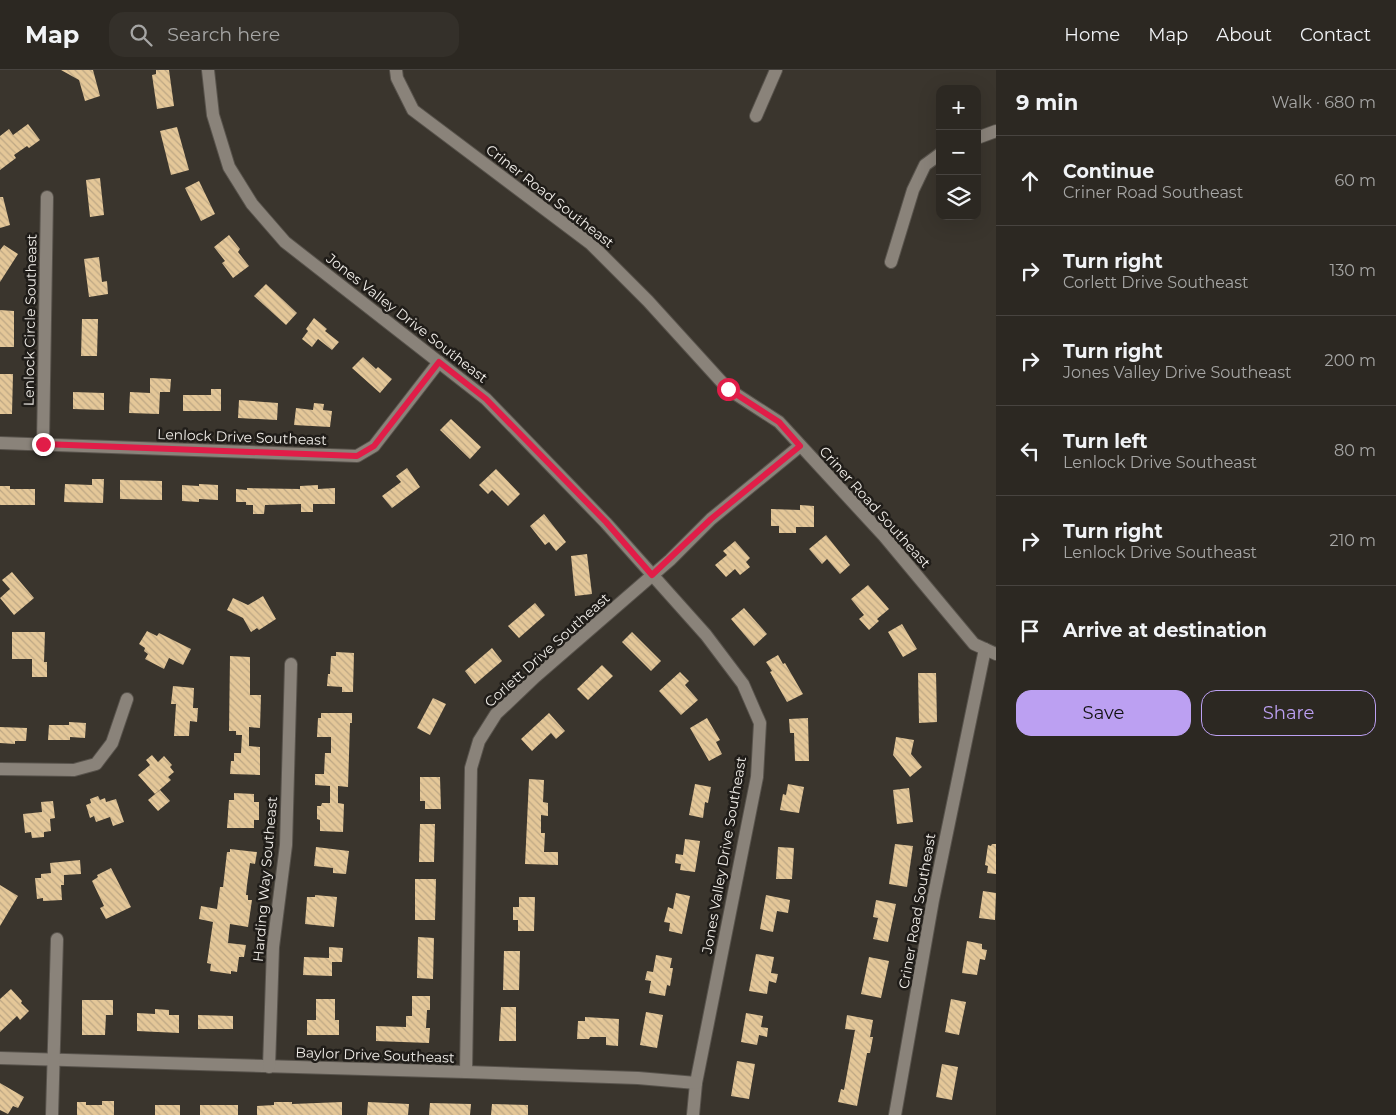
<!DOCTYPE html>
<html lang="en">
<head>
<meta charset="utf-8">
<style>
  :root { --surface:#2c2822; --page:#34302a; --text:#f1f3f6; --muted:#a6a6a5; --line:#484440; --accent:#bca0f2 }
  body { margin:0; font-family:Montserrat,sans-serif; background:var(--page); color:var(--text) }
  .controls { position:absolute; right:15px; top:15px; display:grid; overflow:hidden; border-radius:10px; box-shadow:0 5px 20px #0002 }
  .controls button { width:45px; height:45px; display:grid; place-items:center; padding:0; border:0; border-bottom:1px solid var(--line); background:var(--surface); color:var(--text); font:25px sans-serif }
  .stop { position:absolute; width:15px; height:15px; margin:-11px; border:4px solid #e11d48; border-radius:50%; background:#fff }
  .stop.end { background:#e11d48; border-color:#fff; box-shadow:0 1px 5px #0008 }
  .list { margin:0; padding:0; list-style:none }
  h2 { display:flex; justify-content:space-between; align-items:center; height:65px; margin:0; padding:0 20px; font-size:21px }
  h2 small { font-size:16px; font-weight:400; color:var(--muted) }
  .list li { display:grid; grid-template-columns:32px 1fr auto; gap:15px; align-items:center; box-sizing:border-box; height:90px; padding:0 20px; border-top:1px solid var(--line) }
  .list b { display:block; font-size:19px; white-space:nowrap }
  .list p { margin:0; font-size:16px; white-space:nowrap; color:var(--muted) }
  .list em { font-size:16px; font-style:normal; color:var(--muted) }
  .actions { display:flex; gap:10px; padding:15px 20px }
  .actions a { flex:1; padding:11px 0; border:1px solid var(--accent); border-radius:15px; text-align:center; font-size:18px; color:var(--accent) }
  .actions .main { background:var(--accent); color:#111 }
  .icon { flex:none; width:28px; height:28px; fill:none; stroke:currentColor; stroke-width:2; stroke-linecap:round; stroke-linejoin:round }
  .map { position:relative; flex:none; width:996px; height:1045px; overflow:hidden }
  header { display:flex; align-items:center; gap:30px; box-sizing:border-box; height:70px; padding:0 25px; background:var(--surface); border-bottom:1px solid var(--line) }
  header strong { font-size:24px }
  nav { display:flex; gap:28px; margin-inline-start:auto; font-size:18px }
  .search { width:350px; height:45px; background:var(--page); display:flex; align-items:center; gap:12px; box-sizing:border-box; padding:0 18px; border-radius:15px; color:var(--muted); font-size:19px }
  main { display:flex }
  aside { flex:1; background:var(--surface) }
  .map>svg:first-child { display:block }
  .building { fill:url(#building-back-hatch) }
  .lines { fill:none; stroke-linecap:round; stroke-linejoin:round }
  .minor-casing { stroke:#58534c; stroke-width:14 }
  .minor { stroke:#8a837a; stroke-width:12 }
  .route { stroke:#e11d48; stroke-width:6 }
  .labels { text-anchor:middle; stroke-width:5; stroke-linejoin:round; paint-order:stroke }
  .street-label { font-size:14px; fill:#f0ede8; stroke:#201d19 }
</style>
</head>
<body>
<header>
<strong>Map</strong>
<div class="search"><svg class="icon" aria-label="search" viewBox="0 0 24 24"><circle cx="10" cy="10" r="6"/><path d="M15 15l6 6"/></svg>Search here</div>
<nav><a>Home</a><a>Map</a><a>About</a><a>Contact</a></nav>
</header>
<main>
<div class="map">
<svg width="996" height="1045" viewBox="0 0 996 1045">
  <defs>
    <pattern id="building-back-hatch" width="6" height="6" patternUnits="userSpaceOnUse" patternTransform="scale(1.25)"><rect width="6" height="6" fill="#e4c798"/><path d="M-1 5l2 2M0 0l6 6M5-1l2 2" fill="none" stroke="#bda784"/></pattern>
  </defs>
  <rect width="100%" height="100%" fill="#3a352d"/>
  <!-- building -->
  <g class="building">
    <path d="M61,0h32l7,26 -15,5 -6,-21z"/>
    <path d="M156,0h13l5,36 -17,3 -5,-34 4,-1z"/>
    <path d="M28,54l12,16 -11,8 -2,-2 -13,9 2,3 -16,12v-34l9,-7 4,6z"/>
    <path d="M177,57l12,43 -18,5 -11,-44z"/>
    <path d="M100,108l4,37 -14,2 -4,-37z"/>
    <path d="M199,111l16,33 -14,7 -16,-33z"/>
    <path d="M0,127h3l7,28 -10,3z"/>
    <path d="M229,165l11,14 -2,3 11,14 -16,12 -11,-15 3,-2 -11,-14z"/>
    <path d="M4,175l14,9 -18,28v-32z"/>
    <path d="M99,187l3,25 5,-1 1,13 -19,3 -5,-38z"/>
    <path d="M266,214l31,29 -11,12 -32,-29z"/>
    <path d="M0,240l14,1v36h-14z"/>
    <path d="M314,248l13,11 -2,2 14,11 -7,8 -14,-11 -6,8 -10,-8 6,-8 -2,-2z"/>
    <path d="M82,249h16l-1,37h-16z"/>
    <path d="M363,287l13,12 2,-2 14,12 -12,14 -28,-25z"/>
    <path d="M0,304h13l-1,40h-12z"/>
    <path d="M150,308l21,1 -1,13h-10l-1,22 -30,-1 1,-21 20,1z"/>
    <path d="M211,319h10v22h-38v-16h28z"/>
    <path d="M73,322l31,1v17l-31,-1z"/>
    <path d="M239,330l39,3 -1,17 -39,-2z"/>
    <path d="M314,333l10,1 -1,6 9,1 -2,16 -36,-2 2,-17 17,2z"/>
    <path d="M451,349l30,28 -11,12 -30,-29z"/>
    <path d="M407,398l13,19 -28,21 -10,-12 19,-14 -5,-6z"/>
    <path d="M496,399l24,25 -12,12 -16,-16 -4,4 -9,-9z"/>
    <path d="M92,409h12l-1,24 -39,-1 1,-18 27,1z"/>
    <path d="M120,410l42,1v19l-42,-1z"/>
    <path d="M199,414l19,1v15l-19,-1v3l-17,-1v-16l17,1z"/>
    <path d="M318,415v4l17,-1v16h-22v8h-12v-8l-36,1 -1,9h-11v-9h-7v-3h-10v-13l11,1v-2l53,1v-3z"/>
    <path d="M0,416h10v3h25v16h-35z"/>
    <path d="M800,435l14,1v21h-18v6h-17v-7h-8v-17l29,1z"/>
    <path d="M544,444l22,28 -10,9 -7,-9 -4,3 -15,-19z"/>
    <path d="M826,465l24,30 -10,9 -13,-15 -5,5 -13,-15z"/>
    <path d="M735,471l15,17 -4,4 4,5 -10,8 -5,-6 -9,8 -11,-12 12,-10 -4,-4z"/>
    <path d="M587,484l5,40 -17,2 -4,-40z"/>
    <path d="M12,502l22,26 -20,17 -14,-17 10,-9 -8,-9z"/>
    <path d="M868,515l21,24 -12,10 2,2 -10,9 -10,-11 5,-4 -13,-16z"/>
    <path d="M263,526l13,23 -17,11 -2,-2 -6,4 -8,-14 -16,-8 6,-12 15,7z"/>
    <path d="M535,533l10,12 -26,23 -11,-12z"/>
    <path d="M744,538l23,26 -13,12 -23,-27z"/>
    <path d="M902,554l15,25 -14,8 -15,-25z"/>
    <path d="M147,561l10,5 2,-3 32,16 -8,16 -14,-7 -5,11 -19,-10 3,-5 -4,-3 1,-3 -6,-4z"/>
    <path d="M12,562h33l-1,30h3v15h-15v-18h-20z"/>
    <path d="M632,562l29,29 -10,10 -29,-29z"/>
    <path d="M492,578l10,13 -27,23 -10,-13z"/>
    <path d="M336,582l18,1 -1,39h-11v-5l-15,-1 1,-12h2l1,-18h5z"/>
    <path d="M778,585l5,9 2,-1 18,31 -16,8 -17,-30 2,-1 -6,-9z"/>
    <path d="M230,586l20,1v38h11l-1,33 -11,-1v19l11,1v28l-30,-1 1,-13h3v-8h7l1,-18h-6v-4h-7z"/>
    <path d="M602,595l11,11 -25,24 -11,-11z"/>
    <path d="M680,602l9,9 -4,4 13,15 -17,15 -22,-24z"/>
    <path d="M918,603h18l1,49 -18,1z"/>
    <path d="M173,616l21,2 -1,20h5l-1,14 -7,-1 -1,15h-15l2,-32h-5z"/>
    <path d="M433,628l13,6 -16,31 -13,-7z"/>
    <path d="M321,643h31v10h-2l-2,64 -10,-1v17l6,1 -1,28 -23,-1v-11l-3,-1v-13h4l1,-3h8v-17l-15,-1v-11h9l1,-21h6v-16h-14l1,-19h3z"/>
    <path d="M549,643l16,18 -9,8 -5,-6 -19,18 -11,-12z"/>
    <path d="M707,648l13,22 -4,2 6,12 -13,7 -19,-33z"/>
    <path d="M808,648l1,43h-14l-1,-28h-4l-1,-14z"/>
    <path d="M69,652l17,1 -1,15 -15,-1v3h-22l1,-15h20z"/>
    <path d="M0,657l27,1 -1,13h-11v3l-15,-1z"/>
    <path d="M896,667l18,3 -3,14 11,13 -12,10 -17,-22z"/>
    <path d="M152,685l6,7 6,-6 8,9 -2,2 4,5 -6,5 3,3 -16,14 -17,-19 12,-10 -4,-5z"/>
    <path d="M420,707h20l1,32h-16v-8h-5z"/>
    <path d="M529,709l15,1 -1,22 5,1v13l-7,-1v18h4l-1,19h14v13l-33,-1z"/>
    <path d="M695,714l16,3 -3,16 -3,-1 -2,16 -14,-3z"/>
    <path d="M788,714l16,3 -5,26 -19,-3 3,-16 3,1z"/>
    <path d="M909,718l4,34 -16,2 -4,-34z"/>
    <path d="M160,720l10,11 -12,10 -10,-11z"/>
    <path d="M234,723l20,1v8h5v18h-5v8h-27l2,-28h5z"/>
    <path d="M98,726l2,4 5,-2 1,4 10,-3 8,23 -11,4 -3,-9 -14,5 -2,-6 -4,2 -4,-13 5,-2 -1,-4z"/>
    <path d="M53,731l2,17 -5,1 1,12 -7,1v5l-12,1 -1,-6 -6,1 -2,-19 19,-2 -1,-10z"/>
    <path d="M420,754h15l-1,38h-15z"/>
    <path d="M685,769l15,2 -5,31 -15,-2 1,-6 -6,-1 1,-9 7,1z"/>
    <path d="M895,774l18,2 -6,41 -18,-3z"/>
    <path d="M992,774h4v30l-9,-1 1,-7 -3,-1 3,-20 3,1z"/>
    <path d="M316,777l33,4 -3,23 -13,-1v-5l-19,-2z"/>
    <path d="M778,777l16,1 -2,31h-16z"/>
    <path d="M230,779l27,3 -2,12 -5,-1 -3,22 -1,10h2v5h4l-4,27 -18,-3 -2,19 18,2 -2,12h-5l-2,15 -6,-1v3l-21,-3 1,-7 -4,-1 6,-41 -14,-3 2,-13 16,3 3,-22h3l4,-35h3z"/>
    <path d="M80,790l1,14 -17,1v10h-3l1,15 -19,1v-3l-6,1 -2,-21h6v-4l10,-1 -1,-10z"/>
    <path d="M111,798l20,39 -25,12 -6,-11 4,-2 -12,-25 6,-4 -1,-2z"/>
    <path d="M415,809h21l-1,41h-20z"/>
    <path d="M0,815l18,11 -18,30z"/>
    <path d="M983,821l13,2 -1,27 -16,-2z"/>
    <path d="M676,823l14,3 -8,38 -13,-3 1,-8 -6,-1 4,-15 5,2z"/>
    <path d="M315,825l22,2 -3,30 -29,-3 2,-27h8z"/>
    <path d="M766,825l24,5 -2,13 -11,-2 -4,21 -13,-3z"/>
    <path d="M519,827h16l-1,34h-16v-11h-5v-13h6z"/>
    <path d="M876,830l20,4 -8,38 -15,-3 5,-21 -5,-1z"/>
    <path d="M418,867l16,1 -1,41 -16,-1z"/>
    <path d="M967,871l15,3v5l5,1 -2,10 -5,-1 -3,16 -15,-2z"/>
    <path d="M329,877l14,1 -1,14h-10v14l-29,-1 1,-18 25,1z"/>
    <path d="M504,881h16l-1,39h-16z"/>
    <path d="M756,884l18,3 -3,16 7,1 -2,9 -7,-2 -2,13 -18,-3z"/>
    <path d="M656,885l16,3 -2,10h3l-3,18 -3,-1 -2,11 -16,-3 2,-12 -6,-1 2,-9 6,1z"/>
    <path d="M869,887l20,4 -8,37 -20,-4z"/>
    <path d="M11,919l11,12 -1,2 8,8 -9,9 -3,-4 -17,16v-33z"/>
    <path d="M412,926h18v14h-3l-1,18h4l-1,15 -53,-2v-15l30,1v-11h6z"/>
    <path d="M316,929h19v21h4v15h-32v-15h9z"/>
    <path d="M951,929l15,3 -7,33 -14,-3z"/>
    <path d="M82,930h31v15h-7l-1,20h-23z"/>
    <path d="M501,937h15v34h-17z"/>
    <path d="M155,939l14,1v5h10v18l-42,-2v-18l18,1z"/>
    <path d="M646,942l17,3 -6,33 -17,-3z"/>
    <path d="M746,943l17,3 -2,11 7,1 -1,9 -8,-2 -2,10 -16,-3z"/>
    <path d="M198,945l35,1v13h-35z"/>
    <path d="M847,945l26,5 -3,17h3l-3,16h-3l-10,53 -19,-4 3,-13 3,1 11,-60 -10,-1z"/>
    <path d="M585,947l34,2 -1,27 -12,-1v-8h-16l-1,2h-12l1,-18h7z"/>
    <path d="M737,991l18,3 -6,35 -18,-3z"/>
    <path d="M942,994l16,3 -6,33 -16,-3z"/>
    <path d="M0,1013l24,14 -6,11 -5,-2 -5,8 -8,-4z"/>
    <path d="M102,1031h12v14h-37v-13h9v3h16z"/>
    <path d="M274,1032h18v2l50,-2v13h-85v-9l17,-1z"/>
    <path d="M368,1032l41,2 -1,11h-41z"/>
    <path d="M430,1033l41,1 -1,11h-41z"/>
    <path d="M492,1034l36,1v10h-37z"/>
    <rect x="155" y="1035" width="25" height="10"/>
    <rect x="200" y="1035" width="38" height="10"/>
  </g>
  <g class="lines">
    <!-- minor casing -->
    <g class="minor-casing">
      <g id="minor">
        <path d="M208,0l5,45 16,52 23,37 33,38 201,157 120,124 100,112 37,49 17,39 -3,54 -61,306 -3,32"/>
        <path d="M396,0l1,8 16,32 178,134 57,57 80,88 51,33 105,114 90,108 22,10"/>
        <path d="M756,46l20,-46"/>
        <path d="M977,68l19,-7"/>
        <path d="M891,192l22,-72 12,-25 15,-11"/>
        <path d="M0,373l357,13 17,-10 65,-84"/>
        <path d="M43,374l4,-247"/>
        <path d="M0,699l74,1 22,-6 16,-21 15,-44"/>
        <path d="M0,988l466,14 172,6 58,5"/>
        <path d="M269,997l4,-120 13,-102 5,-181"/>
        <path d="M466,1002l5,-304 8,-27 17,-27 39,-37 135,-117 41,-41 89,-73"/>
        <path d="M52,1045l5,-176"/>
        <path d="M895,1045l38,-215 52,-251"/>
      </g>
    </g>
    <!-- minor -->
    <use href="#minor" class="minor"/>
  </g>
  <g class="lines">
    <!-- route -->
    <path class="route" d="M43,374l314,12 17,-10 65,-84 47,37 120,123 46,53 59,-56 89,-73 -21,-24 -51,-33"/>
  </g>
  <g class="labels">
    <!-- street labels -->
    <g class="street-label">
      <text transform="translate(550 126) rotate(38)" y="5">Criner Road Southeast</text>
      <text transform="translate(407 248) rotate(38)" y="5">Jones Valley Drive Southeast</text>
      <text transform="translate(30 250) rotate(-89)" y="5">Lenlock Circle Southeast</text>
      <text transform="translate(242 367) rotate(2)" y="5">Lenlock Drive Southeast</text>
      <text transform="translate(875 437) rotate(48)" y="5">Criner Road Southeast</text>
      <text transform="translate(547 580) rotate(-42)" y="5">Corlett Drive Southeast</text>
      <text transform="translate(724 785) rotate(-80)" y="5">Jones Valley Drive Southeast</text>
      <text transform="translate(265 809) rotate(-85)" y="5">Harding Way Southeast</text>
      <text transform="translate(917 841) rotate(-80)" y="5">Criner Road Southeast</text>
      <text transform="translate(375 985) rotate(2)" y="5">Baylor Drive Southeast</text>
    </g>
  </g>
</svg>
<div class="controls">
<button>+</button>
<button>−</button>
<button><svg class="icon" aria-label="layers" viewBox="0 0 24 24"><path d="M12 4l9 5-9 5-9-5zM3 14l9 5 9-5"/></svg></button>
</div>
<div class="stop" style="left:728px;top:319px"></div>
<div class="stop end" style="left:43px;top:374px"></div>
</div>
<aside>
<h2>9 min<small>Walk · 680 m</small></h2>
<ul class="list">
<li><svg class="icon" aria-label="ahead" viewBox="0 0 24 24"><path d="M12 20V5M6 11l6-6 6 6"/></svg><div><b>Continue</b><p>Criner Road Southeast</p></div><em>60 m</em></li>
<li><svg class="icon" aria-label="right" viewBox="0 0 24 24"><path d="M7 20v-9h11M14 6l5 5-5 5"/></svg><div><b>Turn right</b><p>Corlett Drive Southeast</p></div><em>130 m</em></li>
<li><svg class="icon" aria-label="right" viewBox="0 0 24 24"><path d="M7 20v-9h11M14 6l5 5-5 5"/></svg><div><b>Turn right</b><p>Jones Valley Drive Southeast</p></div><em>200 m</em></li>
<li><svg class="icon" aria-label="left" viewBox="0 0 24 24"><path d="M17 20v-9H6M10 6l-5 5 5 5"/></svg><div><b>Turn left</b><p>Lenlock Drive Southeast</p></div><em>80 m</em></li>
<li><svg class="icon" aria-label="right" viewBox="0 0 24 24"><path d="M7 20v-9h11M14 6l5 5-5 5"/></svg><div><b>Turn right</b><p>Lenlock Drive Southeast</p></div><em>210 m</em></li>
<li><svg class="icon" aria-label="arrive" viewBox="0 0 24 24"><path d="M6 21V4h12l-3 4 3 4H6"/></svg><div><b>Arrive at destination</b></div></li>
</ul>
<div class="actions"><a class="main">Save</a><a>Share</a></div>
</aside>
</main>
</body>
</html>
